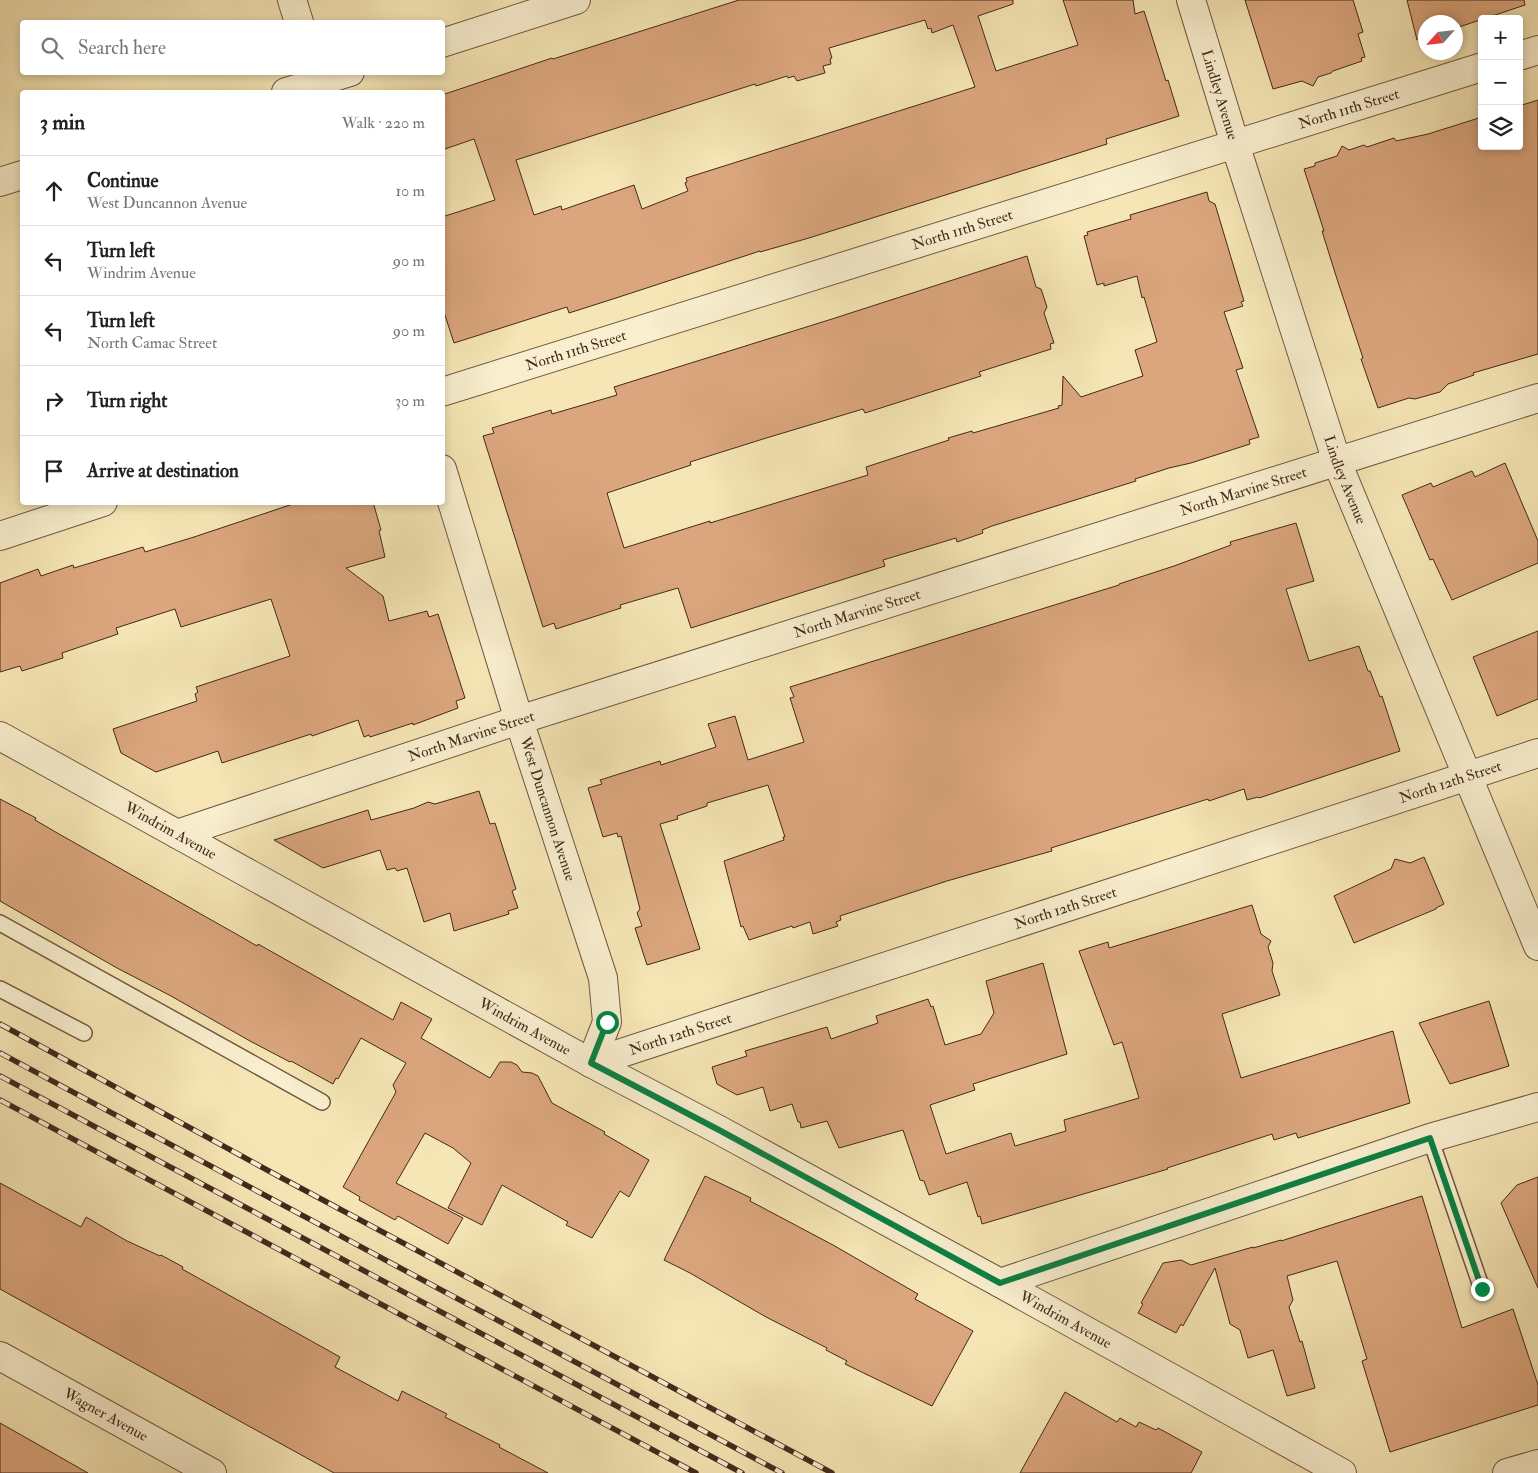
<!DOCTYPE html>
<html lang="en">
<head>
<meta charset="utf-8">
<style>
  :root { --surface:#fff; --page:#f2f2f2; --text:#222; --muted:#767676; --line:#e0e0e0 }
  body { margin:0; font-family:"IM FELL Double Pica",serif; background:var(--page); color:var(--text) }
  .controls { position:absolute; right:15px; top:15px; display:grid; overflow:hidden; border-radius:5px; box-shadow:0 2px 8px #0003 }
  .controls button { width:45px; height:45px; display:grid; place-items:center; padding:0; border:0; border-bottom:1px solid var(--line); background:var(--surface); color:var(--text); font:25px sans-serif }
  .compass { position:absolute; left:1418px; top:15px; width:45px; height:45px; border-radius:50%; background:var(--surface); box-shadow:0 2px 8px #0003; rotate:243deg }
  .stop { position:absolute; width:15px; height:15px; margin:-11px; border:4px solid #0b8043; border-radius:50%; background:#fff }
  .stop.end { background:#0b8043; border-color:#fff; box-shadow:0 1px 5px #0008 }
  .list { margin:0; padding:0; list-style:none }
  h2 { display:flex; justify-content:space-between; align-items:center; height:65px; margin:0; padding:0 20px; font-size:21px }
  h2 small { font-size:16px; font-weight:400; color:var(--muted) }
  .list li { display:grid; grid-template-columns:32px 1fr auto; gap:15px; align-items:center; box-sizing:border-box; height:70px; padding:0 20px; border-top:1px solid var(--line) }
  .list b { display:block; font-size:19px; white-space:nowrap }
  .list p { margin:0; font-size:16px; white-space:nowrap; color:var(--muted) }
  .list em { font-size:16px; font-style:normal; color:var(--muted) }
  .icon { flex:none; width:28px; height:28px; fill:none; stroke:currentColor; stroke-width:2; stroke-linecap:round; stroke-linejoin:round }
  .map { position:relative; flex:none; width:1538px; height:1473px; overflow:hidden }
  .search { position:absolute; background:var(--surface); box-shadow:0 2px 8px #0003; left:20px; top:20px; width:425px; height:55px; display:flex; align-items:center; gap:12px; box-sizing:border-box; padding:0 18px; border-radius:5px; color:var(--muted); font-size:19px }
  .panel { position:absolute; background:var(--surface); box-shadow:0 2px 8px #0003; left:20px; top:90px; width:425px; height:415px; border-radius:5px }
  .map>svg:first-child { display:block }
  .building { fill:#dba67d; stroke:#44281c; fill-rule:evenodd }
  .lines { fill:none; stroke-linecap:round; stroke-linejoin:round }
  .service-casing { stroke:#705842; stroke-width:18 }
  .minor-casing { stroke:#705842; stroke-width:30 }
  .service { stroke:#f9efcf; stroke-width:15 }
  .minor { stroke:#f9efcf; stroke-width:28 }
  .rail-casing { stroke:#44281c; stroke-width:5.5 }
  .rail { stroke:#f9efcf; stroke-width:4; stroke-dasharray:11; stroke-linecap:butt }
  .route { stroke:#0b8043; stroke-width:6 }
  .labels { text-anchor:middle; stroke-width:4; stroke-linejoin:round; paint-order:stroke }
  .street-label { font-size:15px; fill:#44281c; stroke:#f9efcf }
</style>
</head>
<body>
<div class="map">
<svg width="1538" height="1473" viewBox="0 0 1538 1473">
  <rect width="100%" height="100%" fill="#f6e6b5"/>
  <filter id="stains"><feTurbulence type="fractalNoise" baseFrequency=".004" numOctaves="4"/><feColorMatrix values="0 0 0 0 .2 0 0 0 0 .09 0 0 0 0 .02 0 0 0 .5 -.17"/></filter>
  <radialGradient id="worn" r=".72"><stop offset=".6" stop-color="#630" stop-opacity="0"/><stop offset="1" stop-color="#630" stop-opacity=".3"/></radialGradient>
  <!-- building -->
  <g class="building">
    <path d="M739,0h274v4l-35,12 18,55 82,-26 -15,-45h70l2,14 9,-3 22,70 2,-1 11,36 -73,23 1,5 -298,94 -49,14v-1l-144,47 -47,15 -2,-6 -113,36 -12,-37v-89l53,-17 -21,-61 -32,11v-55l110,-37 1,1zM925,20l3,9 3,-1 1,5 21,-8 22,62 -289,91 1,4 -2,1 3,8 -46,18 -8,-24 -72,25 -1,-4 -27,9 -18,-55 239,-76 1,2 31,-10 1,2 6,-2 3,5 28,-8 -2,-7 8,-2 -1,-5 2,-1 -3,-10z"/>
    <path d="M1245,0h108l10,32 -5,2 7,23 -4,1 1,3 -29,10 -2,2 -13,4 -5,9 -11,-5 -29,8z"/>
    <path d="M1407,0h117l1,5 -69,23v-6h-30v15l-9,3z"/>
    <path d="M1538,100v254l-65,19 1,2 -26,9 -8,8 -25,7 -6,-1 -31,10 -17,-49 2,-1 -26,-79 -15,-48h2l-20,-62 11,-3v-3l22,-7 5,-10 7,4 15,-5 3,2 27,-9 2,3 32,-7 54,-17v29h37v-40z"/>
    <path d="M1207,192l2,9 6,3 29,97 -3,1 2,4 -19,6 19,56 -7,2 23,67 -10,3 1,4 -59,19 -22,5 -34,11 1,2 -144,45 -10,4 1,3 -26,9 -1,-4 -73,22 2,6 -194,62 -13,-40 -58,17 1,3 -65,21 -2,-6 -11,4 -60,-191 11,-3 -2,-5 59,-18 1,4 65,-19 -3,-8 218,-68 195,-63 9,31 5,2 6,18 -3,6 10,30 -4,1 1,5 -72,23 2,4 -116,37 -2,-4 -100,30 -73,23 1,3 -84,28 17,55 86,-27v2l158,-48 -2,-8 83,-27 -1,-2 24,-7 1,2 86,-25 -1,-2 4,-1 1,-29 18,21 62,-21 -8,-26 22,-8 -13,-45 -2,1 -5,-22 -33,10v-3l-7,2 -13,-49 4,-1 -1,-3 44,-13 -1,-4z"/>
    <path d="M1505,463l33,78v22l-86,37 -19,-41 -3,1 -28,-65 29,-12 2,4 39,-16 3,6z"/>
    <path d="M299,502h74l8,28 -2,1 6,26 -39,11 37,28 6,25 38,-10 2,6 9,-3 27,84 -9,3 2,7 -45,17v-2l-43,14 -1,-2 -5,2 -6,-17 -46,16 -1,-2 -89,29 -4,-12 -62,21 -35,-19 -8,-24 84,-28 -2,-7 3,-2 -2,-5 94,-31 -19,-57 -90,28 -6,-18 -59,19 2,6 -56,19 1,5 -41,13 -2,-5 -20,6v-89l38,-14 3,7 32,-11 1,3 69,-21 2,5 49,-15z"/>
    <path d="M1296,523l18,58 -28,8 23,72 50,-15 9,25h2l10,26 2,-1 18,55 -141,47 -1,-1 -11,3 -3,-11 -35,12 -1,-2 -157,49 1,3 -18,5 -87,25 -107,35 1,4 -5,2 2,4 -25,8 -3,-12 -17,6 -1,-2 -43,14 -6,-14 -2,1 -17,-66 60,-21 -1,-3h2l-17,-52 -61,18v3l-30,10 1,3 -18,5 40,125 -53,16 -12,-37 7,-2 -5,-13 3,-4 -19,-73 -3,1 -1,-4 -14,4 -15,-49 14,-4 -2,-4 60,-19 1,4 55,-18 -8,-23 27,-8 13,44 56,-18 -14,-44 4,-1 -4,-10 329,-102v-1l55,-18 57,-21 -1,-3z"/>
    <path d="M1538,631v68l-41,17 -24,-59z"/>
    <path d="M479,791l11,33 5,-1 21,66 -4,2 6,17 -10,3 1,3 -55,17 -4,-18 -26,9 -17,-54 -10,3 -2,-3 -8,2 -7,-20 -57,18 -49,-28 94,-30 3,10 43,-12 14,-6 7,2z"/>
    <path d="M0,799l36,19 -1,2 24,14 179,101 19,11 1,-2 135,76 8,-18 31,17 -11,19 69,40 10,-16h11l6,3 5,7 10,1 6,3 14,27 53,29 -1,2 45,26 -20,37 -9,-6 -28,47 -26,-13 2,-3 -66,-37 -20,40 -34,-17 23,-45 -18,-15 -28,-15 -29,50 67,35 -15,26 -50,-28 -3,4 -36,-20 1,-3 -17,-10 53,-95 -3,-7 13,-22 -45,-25 -23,41 -2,-1 -3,6 -42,-23 -1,1 -40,-21 -79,-45 -54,-28 -117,-67z"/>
    <path d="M1424,857l20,47 -8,4v1l-82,34 -20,-47 57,-27 4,-10 15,4z"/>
    <path d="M1252,905l9,29 10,7 -3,6 5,16 -1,8 8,24 -58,19 19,64 152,-47 17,72 -112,35 -2,-5 -22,7 -2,-6 -105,34 1,1 -186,55 -2,-8 -2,1 -11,-35 -38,13 -5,-14 -4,-1 -17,-50 -64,18 -12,-27 -26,7 -1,-6h-2l-6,-18 -22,7 -7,-24 -26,8 -20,-11 -5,-17 35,-11 -2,-5 82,-24 4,12 47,-16 -2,-7 52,-17 3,8 2,-1 12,39 36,-11 13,-21 -8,-32 57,-18 24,91 -94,30 2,6 -45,15 16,49 65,-21 4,13 51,-15 -2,-11 75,-22 -17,-56 -8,3 -35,-94 29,-9 1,6z"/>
    <path d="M1489,1001l20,65 -59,18 -31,-61z"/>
    <path d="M705,1176l46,22 -1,3 83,44 85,49 -3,5 58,32 -41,75 -87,-42 2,-3 -21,-11 1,-2 -61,-31 -76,-44 -26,-13z"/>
    <path d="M1538,1177v111l-37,-85 16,-18z"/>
    <path d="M0,1183l81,44 5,-10 41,24 33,15 1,-1 22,12 -1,2 158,88 -5,10 63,34 4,-10 45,23 -2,3 55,28 -1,2 49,26h-214l-334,-184z"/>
    <path d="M1422,1196l40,132 51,-19 25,76v20l-148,47 -28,-91 5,-2 -30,-98 -50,15 6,24 -4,7 11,35 2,-1 13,47 -28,8 -14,-46 -25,8 -8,-28 -10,-6 -15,-56 -32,58 -2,-2 -5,9 -38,-20 5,-9 -2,-1 22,-40 18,-3 10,5 62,-18v1l28,-8v1z"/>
    <path d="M1065,1392l52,30 3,-4 16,9 3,-5 17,8 2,-2 44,24 -11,21h-171z"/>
    <path d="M0,1423l88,50h-88z"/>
  </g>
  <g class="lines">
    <!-- service casing -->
    <g class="service-casing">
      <g id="service">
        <path d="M0,923l322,179"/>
        <path d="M0,989l84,44"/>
        <path d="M1430,1138l52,151"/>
      </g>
    </g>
    <!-- minor casing -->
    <g class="minor-casing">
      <g id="minor">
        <path d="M292,0l7,22"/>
        <path id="s1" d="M1191,0l44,144 102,318 201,484"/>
        <path d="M442,43l134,-43"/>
        <path d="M1519,56l19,-6"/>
        <path d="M286,92l64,-20"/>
        <path d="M0,182l22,-7"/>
        <path id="s2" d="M442,392l1040,-325"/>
        <path id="s3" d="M442,469l77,251 84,258 4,44 -16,41"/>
        <path d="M0,536l103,-34"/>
        <path id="s4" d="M0,736l591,327 128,67 281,153 342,190"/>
        <path id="s5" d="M177,834l342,-114 1019,-322"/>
        <path id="s6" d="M591,1063l947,-310"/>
        <path d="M1000,1283l430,-145 108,-31"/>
        <path id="s7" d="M0,1356l212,117"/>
        <path d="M1507,1473l31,-9"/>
      </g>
    </g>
    <!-- service -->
    <use href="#service" class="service"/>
    <!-- minor -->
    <use href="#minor" class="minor"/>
    <!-- rail casing -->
    <g class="rail-casing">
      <g id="rail">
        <path d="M0,1024l280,153 552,296"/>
        <path d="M0,1053l782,420"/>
        <path d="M0,1076l742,397"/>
        <path d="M0,1100l696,373"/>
      </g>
    </g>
    <!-- rail -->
    <use href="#rail" class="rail"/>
  </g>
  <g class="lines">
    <!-- route -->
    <path class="route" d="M607,1022l-16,41 128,67 281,153 430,-145 52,151"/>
  </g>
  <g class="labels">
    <!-- street labels -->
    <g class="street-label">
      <text dy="5" stroke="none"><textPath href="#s1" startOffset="99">Lindley Avenue</textPath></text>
      <text dy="5" stroke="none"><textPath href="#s2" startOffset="950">North 11th Street</textPath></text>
      <text dy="5" stroke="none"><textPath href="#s2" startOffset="545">North 11th Street</textPath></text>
      <text dy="5" stroke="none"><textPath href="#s2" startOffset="140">North 11th Street</textPath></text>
      <text dy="5" stroke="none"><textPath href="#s1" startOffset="504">Lindley Avenue</textPath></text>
      <text dy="5" stroke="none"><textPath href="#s5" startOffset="1120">North Marvine Street</textPath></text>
      <text dy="5" stroke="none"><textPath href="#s5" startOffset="715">North Marvine Street</textPath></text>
      <text dy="5" stroke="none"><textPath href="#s5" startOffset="310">North Marvine Street</textPath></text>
      <text dy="5" stroke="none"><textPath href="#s6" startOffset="904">North 12th Street</textPath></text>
      <text dy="5" stroke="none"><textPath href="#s3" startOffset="356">West Duncannon Avenue</textPath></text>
      <text dy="5" stroke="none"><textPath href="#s4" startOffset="195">Windrim Avenue</textPath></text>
      <text dy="5" stroke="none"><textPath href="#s6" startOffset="499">North 12th Street</textPath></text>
      <text dy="5" stroke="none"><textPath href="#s4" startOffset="600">Windrim Avenue</textPath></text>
      <text dy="5" stroke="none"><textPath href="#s6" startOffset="94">North 12th Street</textPath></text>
      <text dy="5" stroke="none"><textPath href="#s4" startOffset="1215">Windrim Avenue</textPath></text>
      <text dy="5" stroke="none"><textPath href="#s7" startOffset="121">Wagner Avenue</textPath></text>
    </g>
  </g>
  <rect width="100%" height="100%" filter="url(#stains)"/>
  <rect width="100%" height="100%" fill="url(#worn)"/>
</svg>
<div class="controls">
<button>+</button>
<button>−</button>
<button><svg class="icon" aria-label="layers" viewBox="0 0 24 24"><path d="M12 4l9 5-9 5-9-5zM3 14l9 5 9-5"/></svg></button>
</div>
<svg class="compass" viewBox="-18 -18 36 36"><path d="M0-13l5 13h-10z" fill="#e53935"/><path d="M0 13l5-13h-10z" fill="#767676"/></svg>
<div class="stop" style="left:607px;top:1022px"></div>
<div class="stop end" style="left:1482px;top:1289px"></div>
<div class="search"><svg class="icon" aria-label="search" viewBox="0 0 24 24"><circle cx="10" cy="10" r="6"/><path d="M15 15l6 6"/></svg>Search here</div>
<section class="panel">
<h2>3 min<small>Walk · 220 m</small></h2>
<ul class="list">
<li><svg class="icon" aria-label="ahead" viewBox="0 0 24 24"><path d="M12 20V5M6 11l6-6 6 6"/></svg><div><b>Continue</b><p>West Duncannon Avenue</p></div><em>10 m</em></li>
<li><svg class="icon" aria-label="left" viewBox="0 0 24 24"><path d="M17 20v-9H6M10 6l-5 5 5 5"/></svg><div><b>Turn left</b><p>Windrim Avenue</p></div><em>90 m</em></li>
<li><svg class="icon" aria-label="left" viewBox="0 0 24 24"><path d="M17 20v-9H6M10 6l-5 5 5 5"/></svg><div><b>Turn left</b><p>North Camac Street</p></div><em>90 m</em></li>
<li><svg class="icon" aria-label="right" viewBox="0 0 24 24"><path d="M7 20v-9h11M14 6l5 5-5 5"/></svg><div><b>Turn right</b></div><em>30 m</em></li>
<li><svg class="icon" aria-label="arrive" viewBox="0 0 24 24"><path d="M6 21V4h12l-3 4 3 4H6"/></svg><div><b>Arrive at destination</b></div></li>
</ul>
</section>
</div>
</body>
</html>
